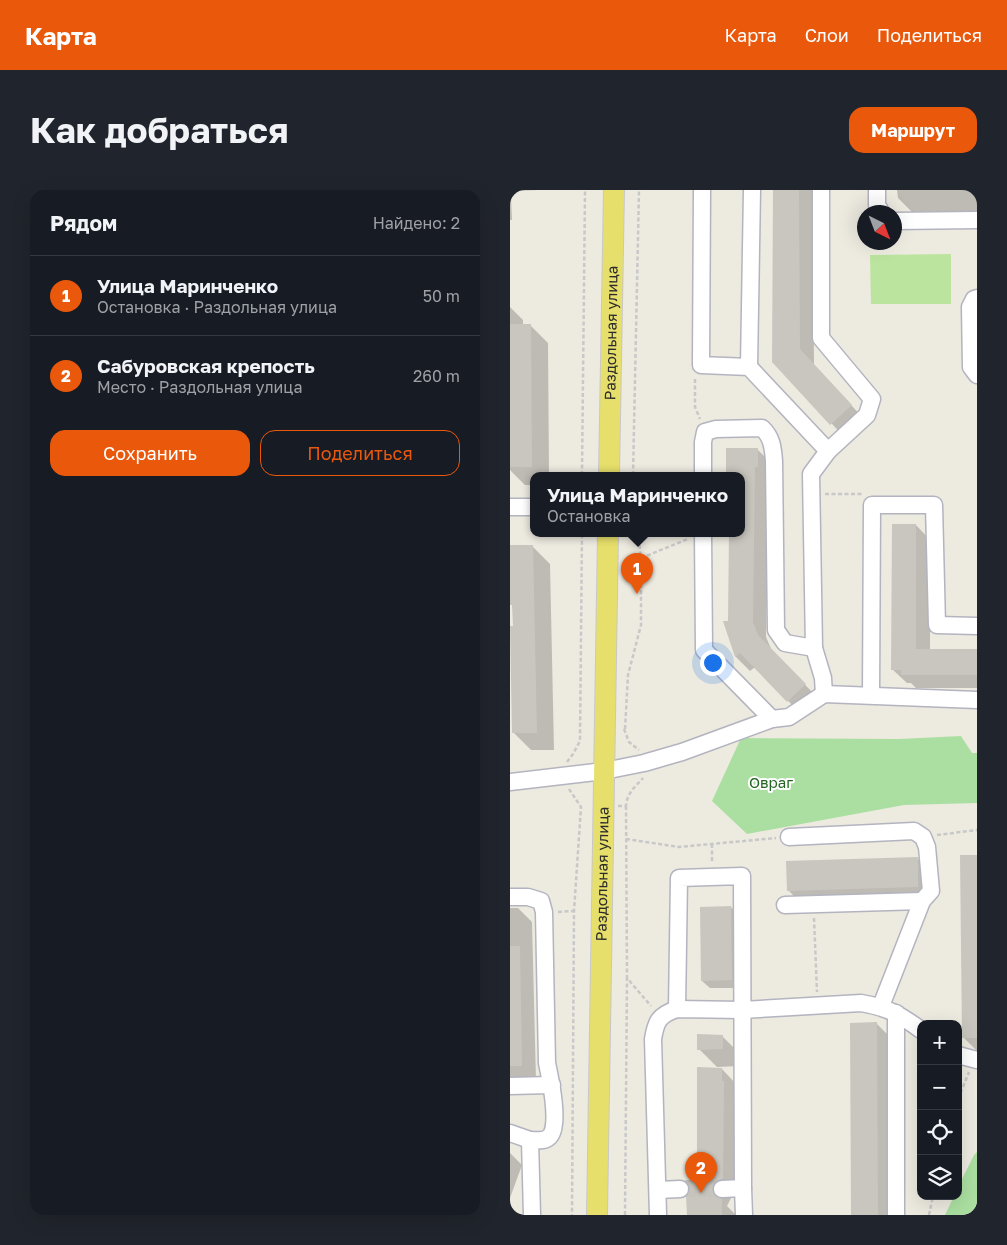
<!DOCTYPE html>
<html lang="ru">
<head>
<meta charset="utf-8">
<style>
  :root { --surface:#171b24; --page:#20242c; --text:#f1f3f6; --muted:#9ea1a6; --line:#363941; --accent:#ea580c }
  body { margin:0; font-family:"Golos Text",sans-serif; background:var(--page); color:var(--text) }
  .controls { position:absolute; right:15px; bottom:15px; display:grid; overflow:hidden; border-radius:10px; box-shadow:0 5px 20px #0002 }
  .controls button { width:45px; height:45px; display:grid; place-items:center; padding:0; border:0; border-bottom:1px solid var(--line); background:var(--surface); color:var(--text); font:25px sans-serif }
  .compass { position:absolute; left:347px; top:15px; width:45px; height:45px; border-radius:50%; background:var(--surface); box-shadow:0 5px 20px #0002; rotate:138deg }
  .you { position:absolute; left:202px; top:472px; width:18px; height:18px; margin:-12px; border:4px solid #fff; border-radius:50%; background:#1a73e8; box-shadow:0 0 0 8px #1a73e833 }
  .badge { display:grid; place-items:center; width:32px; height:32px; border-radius:50%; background:var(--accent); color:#fff; font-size:16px; font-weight:700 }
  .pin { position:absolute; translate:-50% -41px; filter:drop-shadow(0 1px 2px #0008) }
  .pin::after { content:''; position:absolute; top:26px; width:18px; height:15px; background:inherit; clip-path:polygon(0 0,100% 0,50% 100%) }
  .popup { position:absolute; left:20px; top:282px; width:215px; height:65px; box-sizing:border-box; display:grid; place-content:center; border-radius:10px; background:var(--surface); filter:drop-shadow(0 1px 4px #0005); font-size:16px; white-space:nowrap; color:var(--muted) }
  .popup b { font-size:19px; color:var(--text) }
  .popup::after { content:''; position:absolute; left:50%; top:100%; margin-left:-10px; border:10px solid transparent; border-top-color:var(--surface) }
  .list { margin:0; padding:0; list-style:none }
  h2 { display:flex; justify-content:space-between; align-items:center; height:65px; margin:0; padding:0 20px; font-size:21px }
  h2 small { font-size:16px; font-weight:400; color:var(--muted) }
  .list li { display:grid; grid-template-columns:32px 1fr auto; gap:15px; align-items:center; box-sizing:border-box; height:80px; padding:0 20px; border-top:1px solid var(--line) }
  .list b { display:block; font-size:19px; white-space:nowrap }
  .list p { margin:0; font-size:16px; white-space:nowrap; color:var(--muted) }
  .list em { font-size:16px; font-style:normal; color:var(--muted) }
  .actions { display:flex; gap:10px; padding:15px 20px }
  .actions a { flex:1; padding:11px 0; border:1px solid var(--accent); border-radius:15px; text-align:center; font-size:18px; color:var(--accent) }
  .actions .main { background:var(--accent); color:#fff }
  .icon { flex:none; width:28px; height:28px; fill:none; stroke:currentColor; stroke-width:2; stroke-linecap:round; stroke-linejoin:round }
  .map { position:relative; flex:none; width:467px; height:1025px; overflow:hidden; border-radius:15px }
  header { display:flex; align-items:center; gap:30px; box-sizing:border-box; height:70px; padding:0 25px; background:var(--accent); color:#fff }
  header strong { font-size:24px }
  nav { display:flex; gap:28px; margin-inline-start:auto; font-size:18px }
  .intro { display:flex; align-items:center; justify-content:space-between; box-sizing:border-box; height:120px; padding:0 30px }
  h1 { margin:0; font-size:35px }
  .button { padding:12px 22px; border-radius:15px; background:var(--accent); color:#fff; font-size:18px; font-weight:700 }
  main { display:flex; gap:30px; padding:0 30px }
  aside { flex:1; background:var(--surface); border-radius:15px; box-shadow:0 5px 20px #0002 }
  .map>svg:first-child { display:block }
  .green { fill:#abdfa1 }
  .pitch { fill:#bbe59e }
  .shadow { fill:#0003 }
  .building { fill:#c9c6bf }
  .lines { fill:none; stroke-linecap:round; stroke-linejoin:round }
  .minor-tunnel { stroke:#c6c4bc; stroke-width:16; stroke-dasharray:16 8; stroke-linecap:butt }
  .minor-casing { stroke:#b3b4bf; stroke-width:19 }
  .major-casing { stroke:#c8c8c8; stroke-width:22 }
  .path { stroke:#c8c8c8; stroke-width:2.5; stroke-dasharray:4 2.5; stroke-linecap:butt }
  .minor { stroke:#fff; stroke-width:16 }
  .major { stroke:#e7df6b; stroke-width:20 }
  .labels { text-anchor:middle; stroke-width:4; stroke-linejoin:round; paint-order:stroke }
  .street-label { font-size:15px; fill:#2c2c2c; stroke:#fff }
  .park-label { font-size:15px; fill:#236521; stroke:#fff }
</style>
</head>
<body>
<header>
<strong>Карта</strong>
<nav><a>Карта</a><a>Слои</a><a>Поделиться</a></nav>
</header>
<div class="intro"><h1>Как добраться</h1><a class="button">Маршрут</a></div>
<main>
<aside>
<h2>Рядом<small>Найдено: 2</small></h2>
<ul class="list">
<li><span class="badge">1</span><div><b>Улица Маринченко</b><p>Остановка · Раздольная улица</p></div><em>50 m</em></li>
<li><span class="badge">2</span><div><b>Сабуровская крепость</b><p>Место · Раздольная улица</p></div><em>260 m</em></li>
</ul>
<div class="actions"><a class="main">Сохранить</a><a>Поделиться</a></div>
</aside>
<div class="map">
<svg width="467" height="1025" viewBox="0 0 467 1025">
  <rect width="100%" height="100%" fill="#edeae0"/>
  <!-- green -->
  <g class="green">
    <path d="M451,546l11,17h5v50l-73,2 -157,29 -35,-33 29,-63 158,1z"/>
    <path d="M467,962v63h-32l9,-19h4v-9l16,-32z"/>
  </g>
  <!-- pitch -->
  <path class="pitch" d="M441,64v50h-80l-1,-49z"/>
  <!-- shadow -->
  <g class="shadow">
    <path d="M3,0h26l-25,1z"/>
    <path d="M264,0h45v13h-6l1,162 51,55 -20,18 -71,-77z"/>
    <path d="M387,0h80v24h-6l-3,-3 -56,1 -14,-14z"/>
    <path d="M0,5l1,2 1,23h-2z"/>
    <path d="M0,117l13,13v5h7l18,18 1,132h-16v10h-8l-15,-15z"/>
    <path d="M218,259l30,1 14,14 -3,17 -3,156 6,14 47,48 -17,16 -47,-48 -5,4 -14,-14 -12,-34h5l1,-90h11v-58h-13z"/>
    <path d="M406,335l14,15v110h47v38h-61l-5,-5h-4l-15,-14z"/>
    <path d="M22,356l18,18 4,186h-23l-18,-18 1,-105 -1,-20 -1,-2z"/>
    <path d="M467,666v195l-13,-13z"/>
    <path d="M407,668l14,15 1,28 -130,3 -14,-14z"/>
    <path d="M221,717l7,8 1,73h-29l-8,-7z"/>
    <path d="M0,718h8l14,14 4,158h-26z"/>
    <path d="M367,834l18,18v173h-43z"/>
    <path d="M212,846l18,18v12l-23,1 -18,-18z"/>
    <path d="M408,873h3v12l-2,-2z"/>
    <path d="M212,879l15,16 1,109 -6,2 -5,10 9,9h-48l10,-33z"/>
    <path d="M0,963l12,12 -12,33z"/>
  </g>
  <!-- building -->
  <g class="building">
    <path d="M263,0h26l1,159 52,56 -22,20 -58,-63z"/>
    <path d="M0,134h21l1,143h-22z"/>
    <path d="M216,258h32v19h-3l-2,155 5,13 48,49 -19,18 -47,-49 -5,4 -12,-36h5l1,-88h12v-58h-14l-1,-2z"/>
    <path d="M382,334h24v125h61v26h-76v-5h-10z"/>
    <path d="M0,355h23l4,188h-25l-2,-107h3l-1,-21h-2z"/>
    <path d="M450,665h17v183h-15z"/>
    <path d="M408,667v30l-131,4 -1,-30z"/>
    <path d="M221,716l1,74 -31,1 -1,-74z"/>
    <path d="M0,756h10l2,120h-12z"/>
    <path d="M367,832l1,193h-27l-1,-192z"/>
    <path d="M187,844l26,1v14l-26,1z"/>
    <path d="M187,877l25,1v13h2l-1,98 -7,2 -4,8 2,6 8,4v16h-35l-1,-19 4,-8 -5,-8h12z"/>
  </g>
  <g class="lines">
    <!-- minor-tunnel -->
    <path class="minor-tunnel" d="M170,999h42"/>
    <!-- minor casing -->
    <g class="minor-casing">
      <g id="minor">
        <path d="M192,0l-1,175 48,2 79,84 -17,23 3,174 9,30 1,16"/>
        <path d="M311,0v148l51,61 -5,16 -39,36"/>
        <path d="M367,0v15l4,7"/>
        <path d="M384,31l83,-1"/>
        <path d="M467,108l-3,1 -4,8 1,60 6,8"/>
        <path d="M239,177l3,-177"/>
        <path d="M193,285v-33l2,-10 11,-3 46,-1c10,9 11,20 12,33l2,169 9,13 29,5"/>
        <path d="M0,317h23"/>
        <path d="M193,343l1,117 68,69"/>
        <path d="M361,505l1,-190h62l3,120 40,1"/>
        <path d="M0,592l94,-11 40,-8 38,-11 90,-33 17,-2 35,-23 153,6"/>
        <path d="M279,647l125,-6 9,6 4,10 4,44 -9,10 -41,105"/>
        <path d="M0,707h18l13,4 3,11 3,151c3,14 14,65 2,74 -5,5 -12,3 -19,3l2,75"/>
        <path d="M275,715l137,-4"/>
        <path d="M167,819l2,-131 63,-2 1,312 -21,1"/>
        <path d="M448,865l19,5"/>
        <path d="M0,896l42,-1"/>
        <path d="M0,943l20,7"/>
        <path d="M233,998l1,27"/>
        <path d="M148,1000l22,-1"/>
        <path d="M148,1025l-5,-176c3,-18 6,-24 24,-30l65,1 119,-7c28,5 38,11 60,27"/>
        <path d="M386,1025v-202"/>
      </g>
    </g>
    <!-- major casing -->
    <g class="major-casing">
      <g id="major">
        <path id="s1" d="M99,285l5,-285"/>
        <path id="s2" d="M87,1025l11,-682"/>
      </g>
    </g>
    <!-- path -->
    <g class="path">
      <path d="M185,189v28l5,12"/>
      <path d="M72,285l3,-285"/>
      <path d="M123,285l6,-285"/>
      <path d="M315,304h37"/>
      <path d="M131,368l47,-19"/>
      <path d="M114,539l5,13 10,8"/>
      <path d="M115,539l3,-54 13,-50v-67l-3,-25"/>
      <path d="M57,572l6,-8 7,-13 2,-208"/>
      <path d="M59,599l12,18 -7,104 -2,304"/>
      <path d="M108,616h8c1,-13 9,-19 17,-28"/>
      <path d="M116,616l1,172 24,28"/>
      <path d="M427,645l40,-5"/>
      <path d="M116,649l53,8 97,-9"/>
      <path d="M202,654v19"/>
      <path d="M48,722l16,-1"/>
      <path d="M304,728l3,74"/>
      <path d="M448,909l11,-27"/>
      <path d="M115,1025l2,-237"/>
      <path d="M419,1025l4,-19"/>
    </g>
    <!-- minor -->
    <use href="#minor" class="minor"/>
    <!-- major -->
    <use href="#major" class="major"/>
  </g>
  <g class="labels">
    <!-- street labels -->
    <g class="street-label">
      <text dy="5" stroke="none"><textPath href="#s1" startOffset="142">Раздольная улица</textPath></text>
      <text dy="5" stroke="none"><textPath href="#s2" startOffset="341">Раздольная улица</textPath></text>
    </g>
    <!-- park labels -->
    <g class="park-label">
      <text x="261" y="598">Овраг</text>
    </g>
  </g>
</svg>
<div class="controls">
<button>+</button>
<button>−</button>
<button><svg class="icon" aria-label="locate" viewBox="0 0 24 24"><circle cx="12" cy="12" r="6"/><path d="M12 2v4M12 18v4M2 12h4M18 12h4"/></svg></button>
<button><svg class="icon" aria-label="layers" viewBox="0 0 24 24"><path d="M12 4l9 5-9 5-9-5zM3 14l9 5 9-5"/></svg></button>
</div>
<svg class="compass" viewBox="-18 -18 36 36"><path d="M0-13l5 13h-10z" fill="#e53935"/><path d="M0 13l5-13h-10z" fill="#9ea1a6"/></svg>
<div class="you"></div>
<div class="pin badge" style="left:127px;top:404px">1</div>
<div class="popup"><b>Улица Маринченко</b>Остановка</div>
<div class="pin badge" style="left:191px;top:1003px">2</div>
</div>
</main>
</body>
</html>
